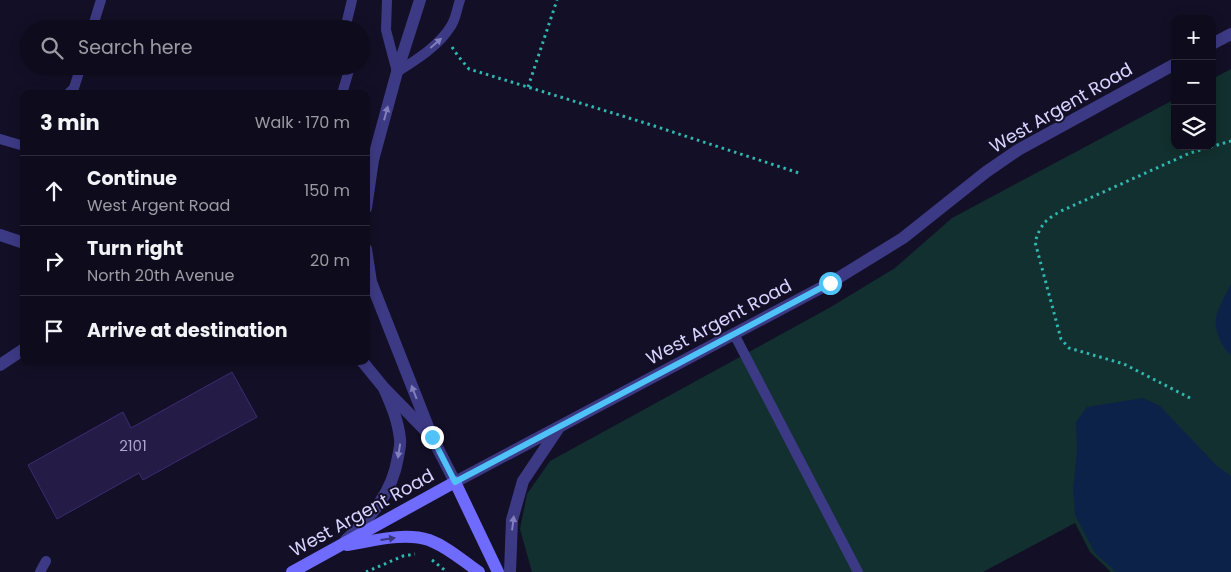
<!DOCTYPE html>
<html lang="en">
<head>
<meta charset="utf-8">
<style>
  :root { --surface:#0e0b1c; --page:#1c1929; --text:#f1f3f6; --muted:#9b9ba3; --line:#2e2b3b }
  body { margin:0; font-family:Poppins,sans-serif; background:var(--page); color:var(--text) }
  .controls { position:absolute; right:15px; top:15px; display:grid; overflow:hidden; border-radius:10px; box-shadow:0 2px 12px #0003 }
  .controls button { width:45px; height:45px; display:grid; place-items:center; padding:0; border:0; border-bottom:1px solid var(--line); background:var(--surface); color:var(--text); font:25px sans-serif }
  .stop { position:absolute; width:15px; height:15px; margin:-11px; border:4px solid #4fc3f7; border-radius:50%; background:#fff }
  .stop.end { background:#4fc3f7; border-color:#fff; box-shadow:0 1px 5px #0008 }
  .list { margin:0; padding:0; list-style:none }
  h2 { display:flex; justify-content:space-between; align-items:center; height:65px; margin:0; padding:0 20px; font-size:21px }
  h2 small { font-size:16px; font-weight:400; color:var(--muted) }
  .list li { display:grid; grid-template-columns:32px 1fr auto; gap:15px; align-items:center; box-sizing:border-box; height:70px; padding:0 20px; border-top:1px solid var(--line) }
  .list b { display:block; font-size:19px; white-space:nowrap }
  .list p { margin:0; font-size:16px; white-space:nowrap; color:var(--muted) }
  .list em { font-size:16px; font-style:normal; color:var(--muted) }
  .icon { flex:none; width:28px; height:28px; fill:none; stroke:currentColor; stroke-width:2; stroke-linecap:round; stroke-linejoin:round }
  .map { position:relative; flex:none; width:1231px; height:572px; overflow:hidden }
  .search { position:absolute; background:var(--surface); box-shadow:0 2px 12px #0003; left:20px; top:20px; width:350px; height:55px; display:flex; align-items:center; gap:12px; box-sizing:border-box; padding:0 18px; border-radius:28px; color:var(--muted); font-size:19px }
  .panel { position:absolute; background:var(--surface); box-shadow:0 2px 12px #0003; left:20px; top:90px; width:350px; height:275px; border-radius:10px }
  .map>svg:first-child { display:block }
  .green { fill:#12302f }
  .water { fill:#0c2248 }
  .building { fill:#241b47; stroke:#3b2d73 }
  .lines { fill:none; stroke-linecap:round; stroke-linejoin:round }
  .path { stroke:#2fb8b0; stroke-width:3; stroke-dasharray:2.5 4; stroke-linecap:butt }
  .service { stroke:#3d3a85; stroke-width:10 }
  .minor { stroke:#3d3a85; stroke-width:12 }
  .secondary { stroke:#6f6bff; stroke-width:12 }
  .oneway { fill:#837fbc }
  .oneway2 { fill:#38347d }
  .route { stroke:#4fc3f7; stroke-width:6 }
  .labels { text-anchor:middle; stroke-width:4; stroke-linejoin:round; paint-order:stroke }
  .number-label { font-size:15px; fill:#aca6d1 }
  .street-label { font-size:18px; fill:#d9d4ff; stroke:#130f26 }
</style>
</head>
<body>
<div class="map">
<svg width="1231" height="572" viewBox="0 0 1231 572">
  <rect width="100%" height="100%" fill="#130f26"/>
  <!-- green -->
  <path class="green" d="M1231,69v503h-120l-21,-20 -15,-29 -92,49h-451l-12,-43 7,-35 23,-33 279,-153 66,-40 57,-50 223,-119v47h37v-67z"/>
  <!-- water -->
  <g class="water">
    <path d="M1231,284v71c-9,-7 -17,-25 -15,-37 1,-9 11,-25 15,-34z"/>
    <path d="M1143,398l17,8 56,59 15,11v96h-115l-21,-19 -20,-38 -2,-25 4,-40 -1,-28 11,-15z"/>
  </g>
  <!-- building -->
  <path class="building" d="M232,372l25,45 -114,63 -4,-7 -82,46 -29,-54 95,-53 8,16z"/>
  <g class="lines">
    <!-- path -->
    <g class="path">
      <path d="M452,47l6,9 11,13 173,53 157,51"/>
      <path d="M528,87l29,-87"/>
      <path d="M1190,398l-66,-34 -55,-16 -8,-9 -26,-97c6,-18 10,-22 26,-31l129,-58 41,-12"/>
      <path d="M432,560l15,12"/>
      <path d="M366,572l37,-16 12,-2"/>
    </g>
    <!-- service -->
    <g class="service">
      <path d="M387,0l-1,30 11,42c19,-12 42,-26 54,-46 5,-7 6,-18 9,-26"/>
      <path d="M92,29l9,-29"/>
      <path d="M345,29l7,-29"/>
      <path d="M68,94l6,-6 7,-22"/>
      <path d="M342,94l7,-24 -2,-4"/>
      <path d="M0,139l24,7"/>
      <path d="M734,334l124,238"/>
      <path d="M40,572l6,-11"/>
    </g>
    <!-- minor -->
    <g class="minor">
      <path d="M1212,44l19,-10"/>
      <path d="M366,208l7,-48 24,-88 23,-72"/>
      <path d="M0,235l24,8"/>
      <path d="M366,249l5,33 61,155 23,45 375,-199 73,-45 83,-66 32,-22 157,-86"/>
      <path d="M362,361l22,27 44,45"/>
      <path d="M0,365l24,-16"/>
      <path d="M346,540c26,-25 46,-46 52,-83 1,-6 3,-12 2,-18 -2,-19 -9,-35 -16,-51"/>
      <path d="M510,572l2,-52 11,-39 35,-52"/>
    </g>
    <!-- secondary -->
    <g class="secondary">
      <path d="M347,545c26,-4 57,-13 82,-5 19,7 34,21 50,32"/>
      <path d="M292,572l163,-90 43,90"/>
    </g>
  </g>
  <!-- one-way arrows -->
  <defs><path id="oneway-solid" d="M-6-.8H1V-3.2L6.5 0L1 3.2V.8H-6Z" transform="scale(1.25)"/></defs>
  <g class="oneway">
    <use href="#oneway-solid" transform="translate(436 43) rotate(-41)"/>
    <use href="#oneway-solid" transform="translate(386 113) rotate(-75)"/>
    <use href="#oneway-solid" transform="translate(414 392) rotate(-111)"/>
    <use href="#oneway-solid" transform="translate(399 451) rotate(99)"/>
    <use href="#oneway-solid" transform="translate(513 523) rotate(-83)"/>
  </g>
  <use class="oneway2" href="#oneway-solid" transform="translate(388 539) rotate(-8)"/>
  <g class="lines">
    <!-- route -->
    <path class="route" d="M432,437l23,45 375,-199"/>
  </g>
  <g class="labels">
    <!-- number labels -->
    <g class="number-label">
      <text x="133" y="451">2101</text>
    </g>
    <!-- street labels -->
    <g class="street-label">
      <text transform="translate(1061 108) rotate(-30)" y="6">West Argent Road</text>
      <text transform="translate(719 322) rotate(-28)" y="6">West Argent Road</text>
      <text transform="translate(362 513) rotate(-29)" y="6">West Argent Road</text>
    </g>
  </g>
</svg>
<div class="controls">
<button>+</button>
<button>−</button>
<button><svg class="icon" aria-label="layers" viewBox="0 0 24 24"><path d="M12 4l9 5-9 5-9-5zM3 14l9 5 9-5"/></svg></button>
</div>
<div class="stop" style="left:830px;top:283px"></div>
<div class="stop end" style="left:432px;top:437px"></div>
<div class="search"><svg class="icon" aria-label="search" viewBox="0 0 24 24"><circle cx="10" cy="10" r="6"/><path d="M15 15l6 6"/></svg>Search here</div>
<section class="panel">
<h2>3 min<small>Walk · 170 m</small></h2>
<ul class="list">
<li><svg class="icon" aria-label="ahead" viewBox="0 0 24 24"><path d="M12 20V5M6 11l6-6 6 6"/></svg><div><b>Continue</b><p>West Argent Road</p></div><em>150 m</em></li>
<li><svg class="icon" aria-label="right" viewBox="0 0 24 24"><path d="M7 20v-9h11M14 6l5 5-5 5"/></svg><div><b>Turn right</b><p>North 20th Avenue</p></div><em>20 m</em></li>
<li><svg class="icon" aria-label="arrive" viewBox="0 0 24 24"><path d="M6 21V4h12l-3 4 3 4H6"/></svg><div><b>Arrive at destination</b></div></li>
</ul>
</section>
</div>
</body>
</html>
